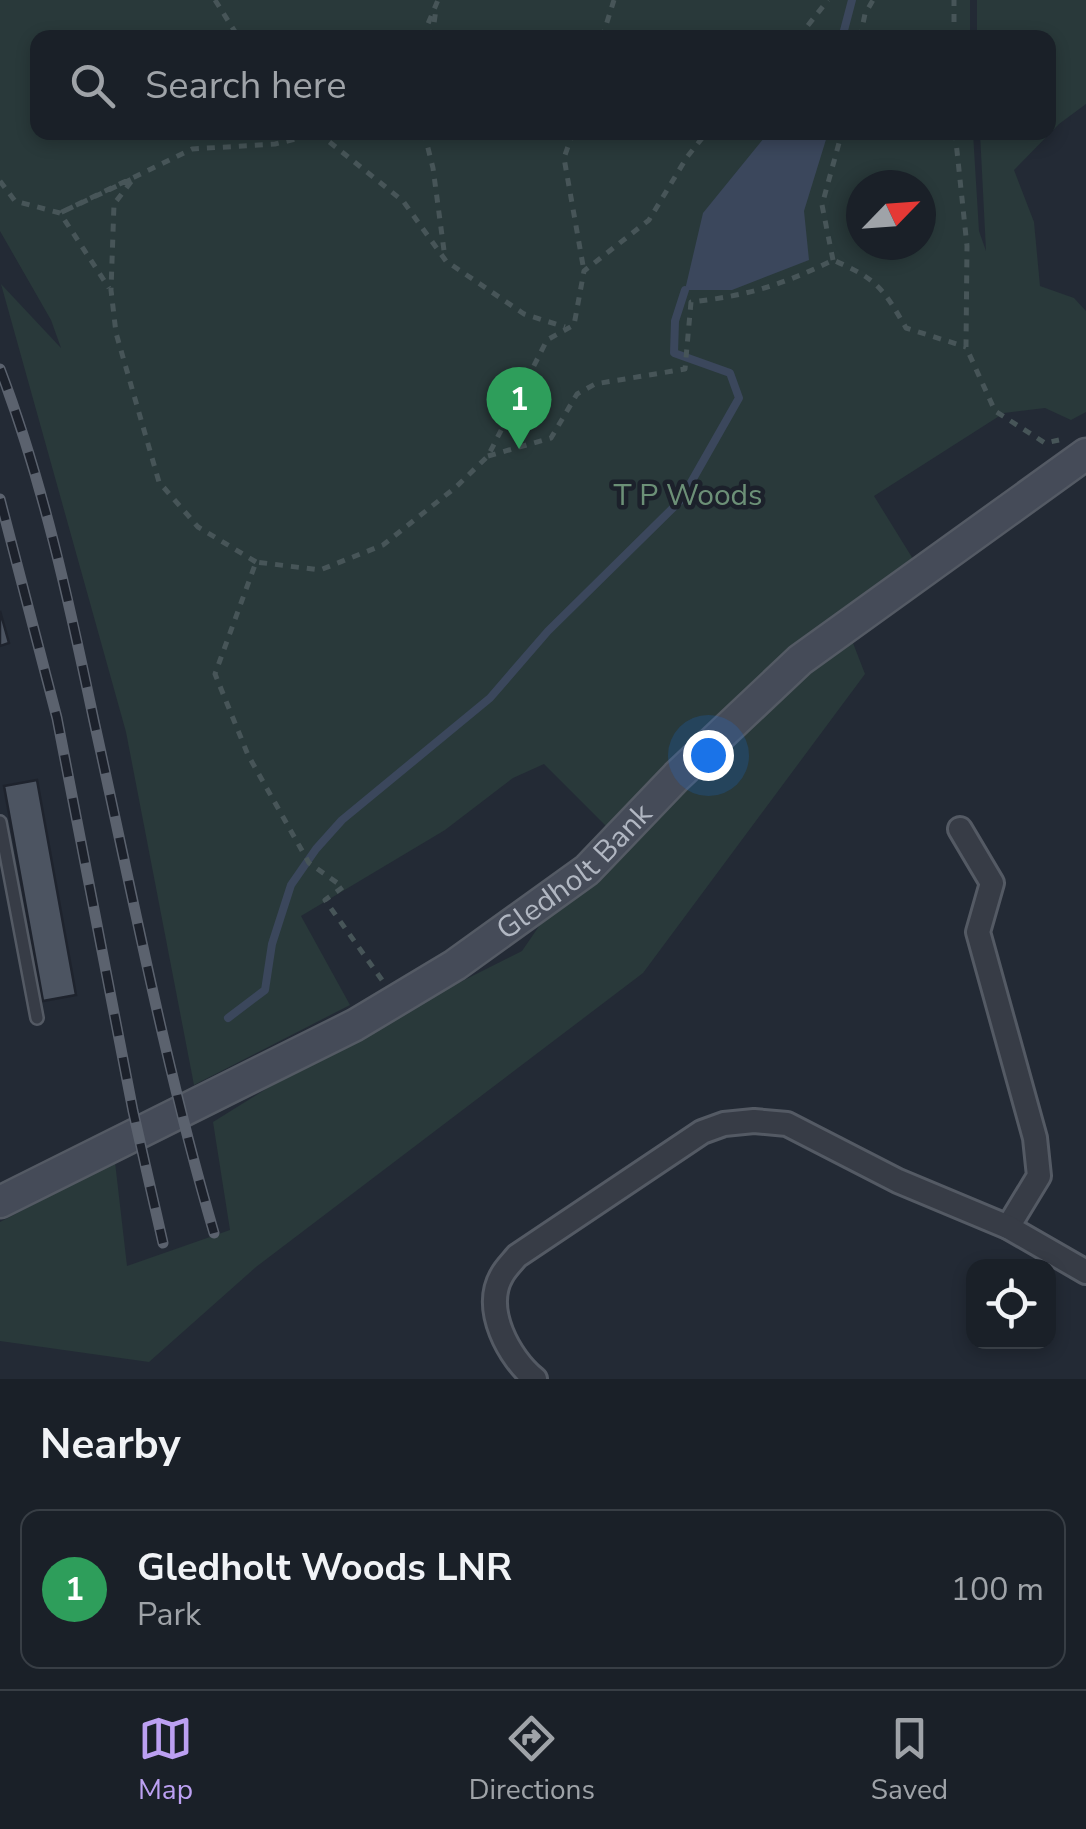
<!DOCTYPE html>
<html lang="en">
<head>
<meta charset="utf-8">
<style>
  :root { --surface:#1a2028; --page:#272d34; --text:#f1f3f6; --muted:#9fa3a8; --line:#383e45; --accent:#bca0f2 }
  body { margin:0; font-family:"Nunito Sans",sans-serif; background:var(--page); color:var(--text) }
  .controls { position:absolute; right:30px; bottom:30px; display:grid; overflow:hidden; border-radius:20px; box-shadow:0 5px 15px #0003 }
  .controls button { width:90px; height:90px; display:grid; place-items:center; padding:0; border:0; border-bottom:2px solid var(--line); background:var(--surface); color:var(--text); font:50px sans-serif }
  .compass { position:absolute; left:846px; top:170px; width:90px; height:90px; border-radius:50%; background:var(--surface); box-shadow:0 5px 15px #0003; rotate:65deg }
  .you { position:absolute; left:708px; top:755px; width:35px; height:35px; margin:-25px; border:8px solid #fff; border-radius:50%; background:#1a73e8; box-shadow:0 0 0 15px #1a73e833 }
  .badge { display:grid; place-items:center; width:65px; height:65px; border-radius:50%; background:var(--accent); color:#fff; font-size:32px; font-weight:700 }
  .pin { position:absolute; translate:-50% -82px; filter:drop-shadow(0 2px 5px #0008) }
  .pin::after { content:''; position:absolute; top:52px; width:35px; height:30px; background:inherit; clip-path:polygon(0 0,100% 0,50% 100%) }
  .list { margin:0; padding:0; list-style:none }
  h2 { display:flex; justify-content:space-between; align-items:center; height:130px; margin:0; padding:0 40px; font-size:42px }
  h2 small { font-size:32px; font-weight:400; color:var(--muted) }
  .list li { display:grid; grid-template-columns:65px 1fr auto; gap:30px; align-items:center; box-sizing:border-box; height:160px; margin:0 20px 20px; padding:0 20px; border:2px solid var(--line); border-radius:20px }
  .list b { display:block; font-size:38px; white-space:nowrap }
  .list p { margin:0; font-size:32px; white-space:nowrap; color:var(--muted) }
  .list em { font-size:32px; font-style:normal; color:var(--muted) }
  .icon { flex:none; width:55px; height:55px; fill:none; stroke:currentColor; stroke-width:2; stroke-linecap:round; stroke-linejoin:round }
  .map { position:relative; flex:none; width:1086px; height:1379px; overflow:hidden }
  .search { position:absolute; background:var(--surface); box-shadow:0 5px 15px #0003; left:30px; right:30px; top:30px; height:110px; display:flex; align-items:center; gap:25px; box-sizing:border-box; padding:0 35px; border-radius:20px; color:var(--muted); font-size:38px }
  .sheet { height:310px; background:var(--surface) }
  nav { display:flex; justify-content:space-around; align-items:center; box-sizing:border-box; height:140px; border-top:2px solid var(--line); background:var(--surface); font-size:28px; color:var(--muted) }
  nav a { display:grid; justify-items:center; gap:5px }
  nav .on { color:var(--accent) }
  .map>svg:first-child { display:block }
  .green { fill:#29393a; fill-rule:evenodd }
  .water { fill:#3b475c }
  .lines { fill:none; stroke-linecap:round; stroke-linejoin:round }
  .stream { stroke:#3b475c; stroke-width:8 }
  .building { fill:#4c5461; stroke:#1e232d; stroke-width:2.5 }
  .lane-casing { stroke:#545a64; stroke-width:16 }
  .street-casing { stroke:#545a64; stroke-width:28 }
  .secondary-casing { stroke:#545a64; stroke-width:35 }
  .path { stroke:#475558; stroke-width:5; stroke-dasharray:8 8; stroke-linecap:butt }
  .lane { stroke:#373c46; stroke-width:11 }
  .street { stroke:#373c46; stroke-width:22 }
  .secondary { stroke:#454b58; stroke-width:30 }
  .rail-casing { stroke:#5b626e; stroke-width:11 }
  .rail { stroke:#1c212b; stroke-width:8; stroke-dasharray:22; stroke-linecap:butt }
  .labels { text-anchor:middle; stroke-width:9; stroke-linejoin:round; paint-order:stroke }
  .park-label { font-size:30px; fill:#6c9077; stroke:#1c212b }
  .street-label { font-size:30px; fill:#b1b7c2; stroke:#1c212b }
</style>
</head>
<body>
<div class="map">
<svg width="1086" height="1379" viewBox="0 0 1086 1379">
  <rect width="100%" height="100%" fill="#232a35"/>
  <!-- green -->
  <path class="green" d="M0,0h970v38h-932v94l935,1 6,98 7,20 -6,-118 68,-1v-94l-71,-1v-37h109v104l-27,20 -45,46 20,52 6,64 34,12 12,13v101l-15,8 -26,-12 -41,5 -130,83 39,63 -72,53 24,62 -222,299 -387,294 -107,95 -149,-21v-119l115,-60 12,104 103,-36 -17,-108 132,-82 177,-89 85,-124 -63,-63 -31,14 -68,52 -144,86 49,89 -156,80 -68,-353 -125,-448 60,64 -10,-28 -51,-89zM861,185h60v60h-60z"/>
  <!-- water -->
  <path class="water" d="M768,133h60l-24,78 5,49 -77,30h-47l18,-77z"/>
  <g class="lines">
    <!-- stream -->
    <g class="stream">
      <path d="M842,38l10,-38"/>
      <path d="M228,1018l37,-28 7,-46 19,-59 25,-36 26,-29 148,-122 58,-67 133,-131 58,-102 -9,-25 -56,-20 1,-32 10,-31"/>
    </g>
  </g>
  <!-- building -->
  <g class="building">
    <path d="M0,611l9,32 -9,3z"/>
    <path d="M37,780l39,215 -33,6 -39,-215z"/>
  </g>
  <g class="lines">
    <!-- lane casing -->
    <g class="lane-casing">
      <path id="lane" d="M0,822l37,196"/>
    </g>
    <!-- street casing -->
    <g class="street-casing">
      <g id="street">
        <path d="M960,829l32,54 -14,49 57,206 4,38 -31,51"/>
        <path d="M535,1379c-26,-21 -53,-70 -33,-104 3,-6 10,-13 15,-19l185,-124 22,-8 30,-3 33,3 111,57 110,46 78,45"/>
      </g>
    </g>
    <!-- secondary casing -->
    <g class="secondary-casing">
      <g id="secondary">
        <path id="s1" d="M0,1202l355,-177 100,-60 132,-95 90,-94 123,-116 286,-206"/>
      </g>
    </g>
    <!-- path -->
    <g class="path">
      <path d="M215,0l24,38"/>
      <path d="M422,38l16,-38"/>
      <path d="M432,38l4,-29"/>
      <path d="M602,38l12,-38"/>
      <path d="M798,38l30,-38"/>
      <path d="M860,38l5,-24 8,-14"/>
      <path d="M954,38v-38"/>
      <path d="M317,132l86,69 43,60 78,53 41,13"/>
      <path d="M424,132l9,36 12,90"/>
      <path d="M573,132l-9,26 20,113"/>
      <path d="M955,132l12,114 -1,101 29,64 50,32 14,-3"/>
      <path d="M0,181l15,20 45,12 49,75"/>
      <path d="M833,260l-11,-55 20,-73"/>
      <path d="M488,456l63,-18 26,-44 18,-10 90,-15 6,-67c55,-6 92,-17 142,-42 44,19 50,28 73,68l60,19"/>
      <path d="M256,562l-58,-35 -39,-45 -43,-149 -5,-43 3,-86 20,-26 -74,35 132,-64 83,-5 50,-12"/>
      <path d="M382,980l-57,-80 18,-13 -34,-24 -61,-108 -33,-81 41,-112 64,8 63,-25 73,-58 32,-31 59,-116 27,-15 10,-54 65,-51 38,-63 20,-25"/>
    </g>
    <!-- lane -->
    <use href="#lane" class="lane"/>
    <!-- street -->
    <use href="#street" class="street"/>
    <!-- secondary -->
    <use href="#secondary" class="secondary"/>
    <!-- rail casing -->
    <g class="rail-casing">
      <g id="rail">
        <path d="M0,369c43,113 69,233 94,352 38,172 71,344 120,512"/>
        <path d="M0,499l57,219 76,393 30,132"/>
      </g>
    </g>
    <!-- rail -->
    <use href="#rail" class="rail"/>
  </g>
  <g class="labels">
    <!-- park labels -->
    <g class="park-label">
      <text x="688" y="505">T P Woods</text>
    </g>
    <!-- street labels -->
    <g class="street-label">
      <text dy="10" stroke="none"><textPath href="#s1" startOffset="665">Gledholt Bank</textPath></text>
    </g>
  </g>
</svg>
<div class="controls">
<button><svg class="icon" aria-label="locate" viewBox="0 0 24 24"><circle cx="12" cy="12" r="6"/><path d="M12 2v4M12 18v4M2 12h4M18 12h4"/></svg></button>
</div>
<svg class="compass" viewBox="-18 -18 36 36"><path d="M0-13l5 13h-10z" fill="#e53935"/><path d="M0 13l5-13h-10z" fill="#9fa3a8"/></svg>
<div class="you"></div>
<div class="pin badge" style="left:519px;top:449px;background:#2e9e5b">1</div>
<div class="search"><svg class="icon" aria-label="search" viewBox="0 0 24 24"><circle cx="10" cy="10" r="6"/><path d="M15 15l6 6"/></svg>Search here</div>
</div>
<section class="sheet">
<h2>Nearby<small></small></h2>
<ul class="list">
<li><span class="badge" style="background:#2e9e5b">1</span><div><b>Gledholt Woods LNR</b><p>Park</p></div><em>100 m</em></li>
</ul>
</section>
<nav>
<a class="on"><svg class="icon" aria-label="map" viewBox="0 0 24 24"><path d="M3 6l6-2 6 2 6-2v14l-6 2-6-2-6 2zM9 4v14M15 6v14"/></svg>Map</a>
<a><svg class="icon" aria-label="directions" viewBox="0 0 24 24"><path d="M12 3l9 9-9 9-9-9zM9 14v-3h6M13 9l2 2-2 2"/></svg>Directions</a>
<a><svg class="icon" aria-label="saved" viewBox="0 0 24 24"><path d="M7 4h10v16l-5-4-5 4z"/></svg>Saved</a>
</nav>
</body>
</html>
